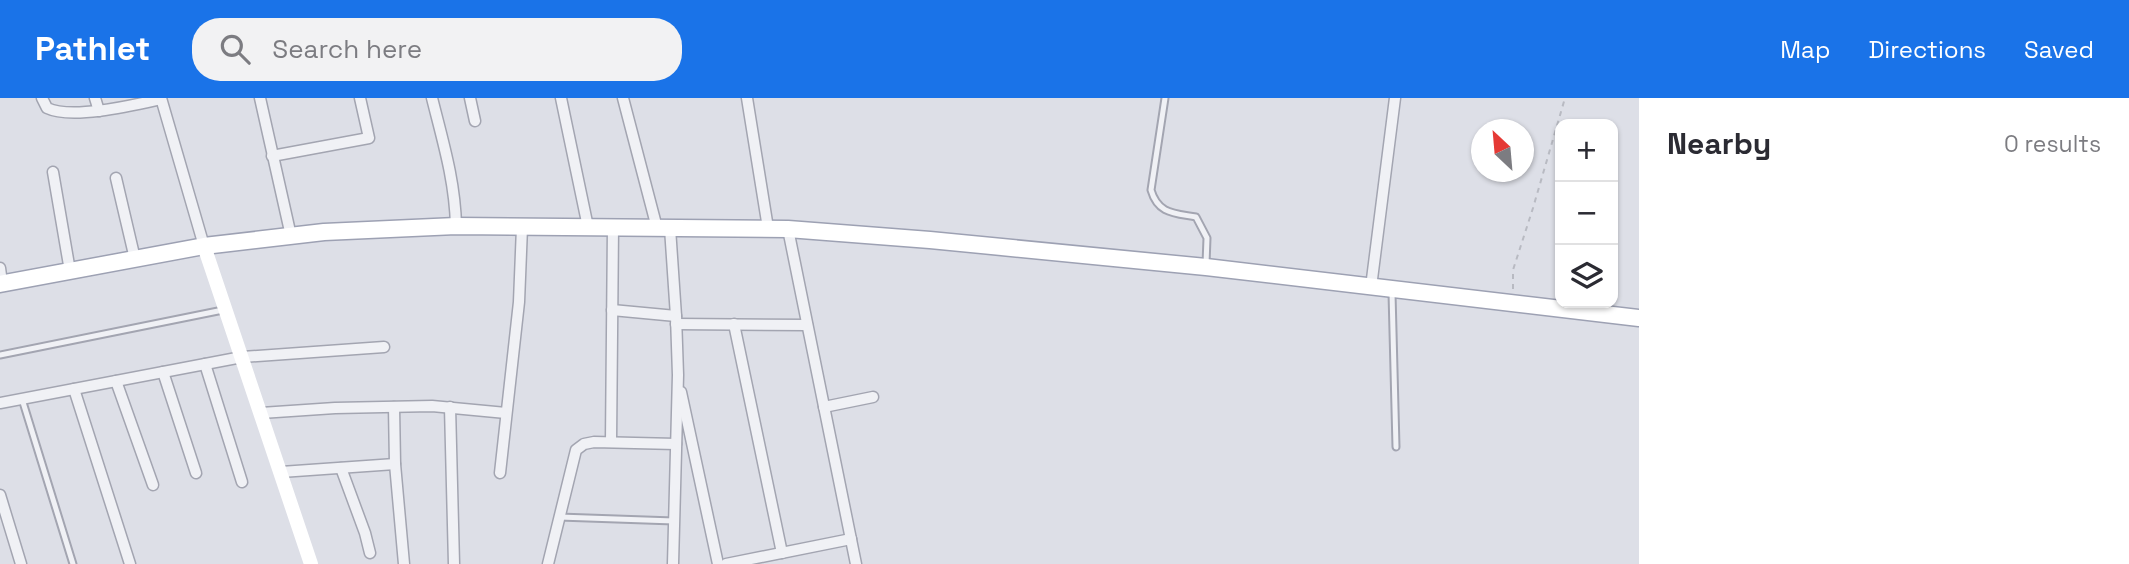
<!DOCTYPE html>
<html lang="en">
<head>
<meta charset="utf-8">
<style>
  :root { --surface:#fff; --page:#f2f2f3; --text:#2b2b33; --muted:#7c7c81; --line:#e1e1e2; --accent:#1a73e8 }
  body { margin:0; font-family:"Space Grotesk",sans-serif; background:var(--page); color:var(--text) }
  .controls { position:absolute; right:21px; top:21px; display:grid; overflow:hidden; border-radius:14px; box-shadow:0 2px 5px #0004 }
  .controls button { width:63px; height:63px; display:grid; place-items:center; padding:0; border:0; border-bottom:2px solid var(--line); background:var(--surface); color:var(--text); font:35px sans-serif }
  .compass { position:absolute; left:1471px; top:21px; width:63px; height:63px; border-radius:50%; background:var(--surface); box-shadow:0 2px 5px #0004; rotate:334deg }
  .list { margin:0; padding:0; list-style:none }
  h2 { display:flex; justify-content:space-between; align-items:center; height:91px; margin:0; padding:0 28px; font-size:30px }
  h2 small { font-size:23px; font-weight:400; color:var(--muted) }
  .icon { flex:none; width:38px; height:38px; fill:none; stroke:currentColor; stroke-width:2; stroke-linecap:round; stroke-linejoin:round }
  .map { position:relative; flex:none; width:1639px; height:466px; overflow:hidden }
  header { display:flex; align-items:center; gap:42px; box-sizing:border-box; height:98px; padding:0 35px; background:var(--accent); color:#fff }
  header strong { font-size:33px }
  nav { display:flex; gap:38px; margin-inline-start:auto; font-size:24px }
  .search { width:490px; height:63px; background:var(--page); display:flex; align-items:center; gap:18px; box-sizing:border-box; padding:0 24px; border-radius:28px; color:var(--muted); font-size:26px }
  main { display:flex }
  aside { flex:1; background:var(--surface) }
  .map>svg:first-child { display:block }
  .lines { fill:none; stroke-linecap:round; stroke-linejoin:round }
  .lane-casing { stroke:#a3a5b1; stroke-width:9 }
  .street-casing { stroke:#a3a5b1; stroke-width:13 }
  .primary-casing { stroke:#9da1b3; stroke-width:19 }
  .path { stroke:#b8bac2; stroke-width:2; stroke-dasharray:5 5; stroke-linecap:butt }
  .lane { stroke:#f0f1f5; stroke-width:5 }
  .street { stroke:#f0f1f5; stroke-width:10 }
  .secondary { stroke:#fff; stroke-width:14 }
  .primary { stroke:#fff; stroke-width:16 }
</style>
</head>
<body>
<header>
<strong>Pathlet</strong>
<div class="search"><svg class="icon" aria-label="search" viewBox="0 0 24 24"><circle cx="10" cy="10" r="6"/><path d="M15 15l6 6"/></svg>Search here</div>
<nav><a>Map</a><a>Directions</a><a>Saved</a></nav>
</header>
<main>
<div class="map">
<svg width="1639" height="466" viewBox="0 0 1639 466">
  <rect width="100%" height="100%" fill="#dddfe7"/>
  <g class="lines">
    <!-- lane casing -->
    <g class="lane-casing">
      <g id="lane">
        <path d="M1165,0l-14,92c7,24 23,23 45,27l11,21 -1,26"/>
        <path d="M1392,195l4,154"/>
        <path d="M0,257l223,-45"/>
        <path d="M22,301l51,165"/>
        <path d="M559,419l115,4"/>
      </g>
    </g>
    <!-- street casing -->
    <g class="street-casing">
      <g id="street">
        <path d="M42,0l5,10c25,12 87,-3 114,-9"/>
        <path d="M95,0l4,13"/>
        <path d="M161,0l43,148"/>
        <path d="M260,0l31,138"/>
        <path d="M432,0c11,44 23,83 24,128"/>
        <path d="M470,0l5,23"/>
        <path d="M561,0l27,129"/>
        <path d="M623,0l34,130"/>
        <path d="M747,0l21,130"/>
        <path d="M272,58l97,-18 -9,-40"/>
        <path d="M53,74l17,99"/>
        <path d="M116,80l19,81"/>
        <path d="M670,130l6,88 2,59 -5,189"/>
        <path d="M788,131l68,335"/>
        <path d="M0,170l2,15"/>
        <path d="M1371,189l24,-189"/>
        <path d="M612,212l64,6"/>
        <path d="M676,226l131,1"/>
        <path d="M734,226l48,229"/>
        <path d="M205,266l37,118"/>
        <path d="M163,274l33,101"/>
        <path d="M116,283l37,104"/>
        <path d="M74,291l56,175"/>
        <path d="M681,294l37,172"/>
        <path d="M0,305l242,-46 142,-10"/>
        <path d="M394,309l1,57 9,100"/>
        <path d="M450,309l4,157"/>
        <path d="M824,309l49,-10"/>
        <path d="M261,315l74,-5 97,-2 74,7"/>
        <path d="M611,343l2,-214"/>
        <path d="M341,370l24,65 5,20"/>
        <path d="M281,374l114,-8"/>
        <path d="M500,375l19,-171 3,-75"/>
        <path d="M0,397l21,69"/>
        <path d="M548,466l28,-114 8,-6 10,-2 82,2"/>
        <path d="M726,466l125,-25"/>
      </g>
    </g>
    <!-- primary casing -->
    <g class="primary-casing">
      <path id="primary" d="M0,186l204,-38 120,-14 132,-6 332,3 142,11 276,27 433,51"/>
    </g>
    <!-- path -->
    <path class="path" d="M1513,191v-19l20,-62 32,-110"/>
    <!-- lane -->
    <use href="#lane" class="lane"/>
    <!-- street -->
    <use href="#street" class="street"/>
    <!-- secondary -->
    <path class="secondary" d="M204,148l107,318"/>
    <!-- primary -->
    <use href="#primary" class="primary"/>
  </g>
</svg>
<div class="controls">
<button>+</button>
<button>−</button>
<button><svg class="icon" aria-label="layers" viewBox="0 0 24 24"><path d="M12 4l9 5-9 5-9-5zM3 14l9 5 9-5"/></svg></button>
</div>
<svg class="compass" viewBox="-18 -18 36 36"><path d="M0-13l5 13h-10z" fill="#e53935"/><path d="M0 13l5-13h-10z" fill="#7c7c81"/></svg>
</div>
<aside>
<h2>Nearby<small>0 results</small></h2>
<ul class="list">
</ul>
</aside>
</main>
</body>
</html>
